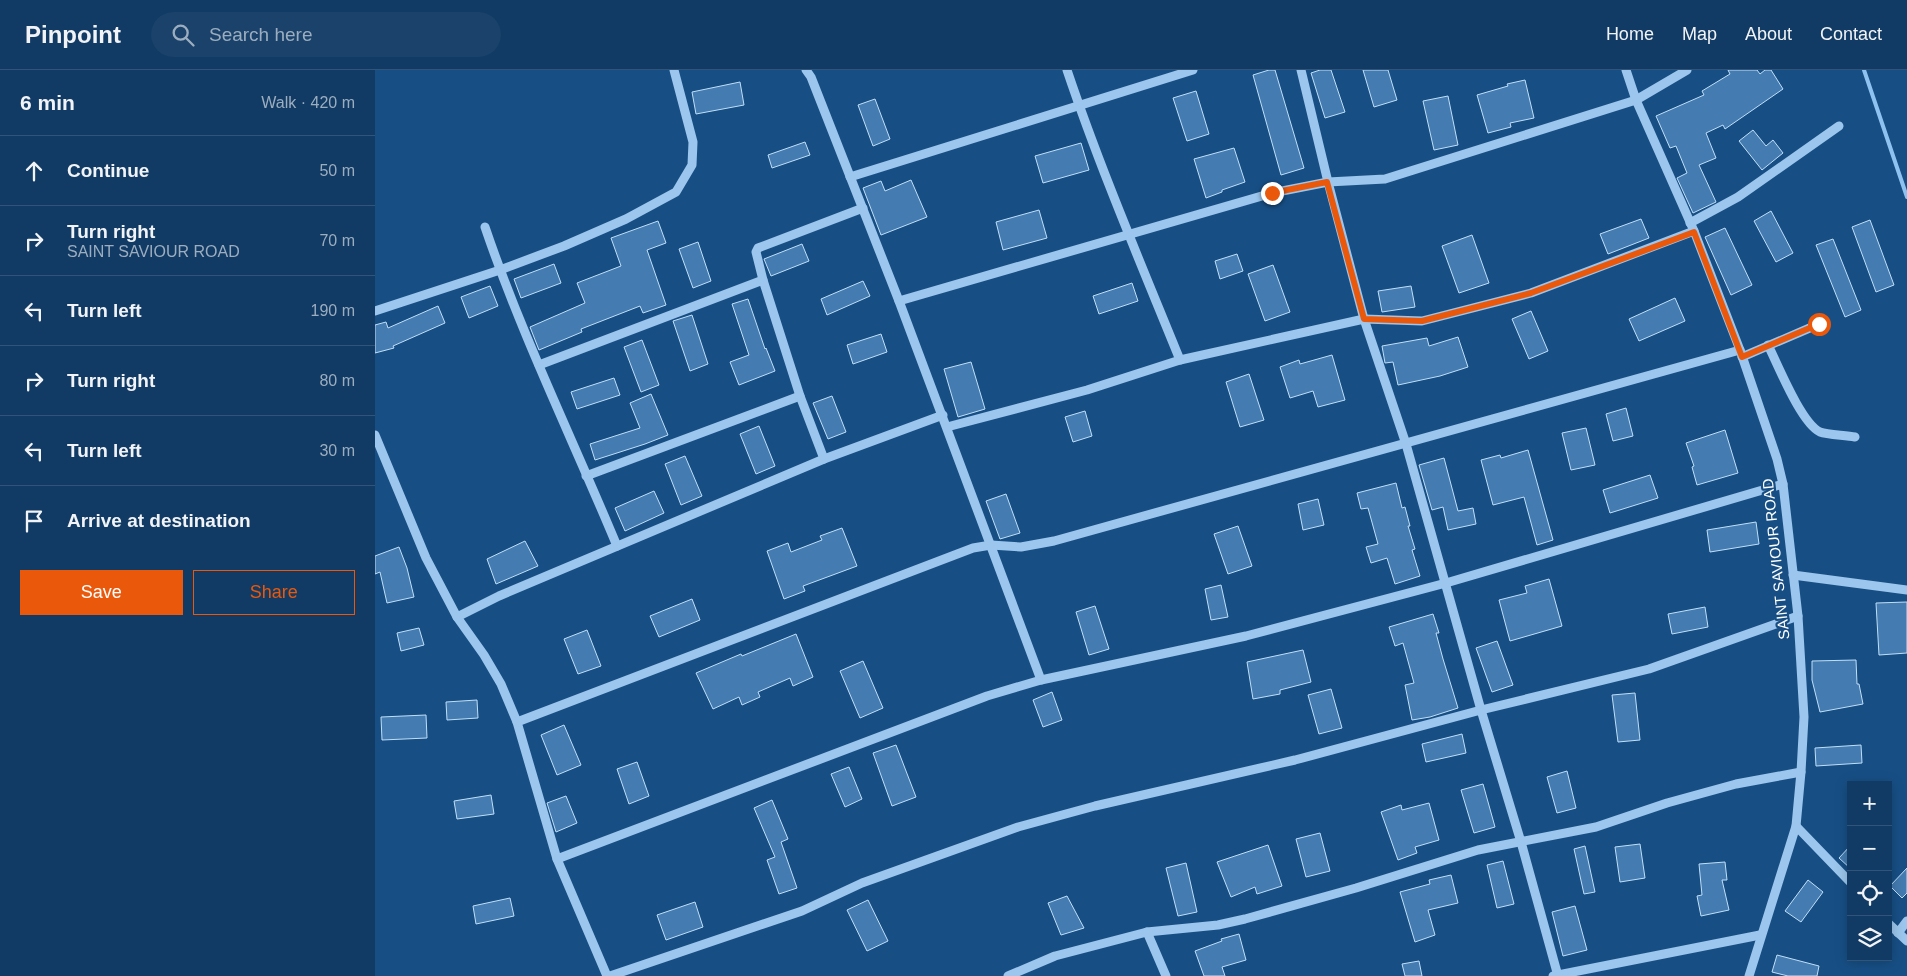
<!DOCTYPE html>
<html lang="en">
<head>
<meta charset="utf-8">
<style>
  :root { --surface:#113b64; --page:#1a426a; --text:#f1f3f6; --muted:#9cadbf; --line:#305578; --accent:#ea580c }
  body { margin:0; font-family:Helvetica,sans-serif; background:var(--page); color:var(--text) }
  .controls { position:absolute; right:15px; bottom:15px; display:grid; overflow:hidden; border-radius:0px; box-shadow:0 2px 12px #0003 }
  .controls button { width:45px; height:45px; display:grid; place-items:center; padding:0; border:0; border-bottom:1px solid var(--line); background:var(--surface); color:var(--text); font:25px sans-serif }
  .stop { position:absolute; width:15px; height:15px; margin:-11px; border:4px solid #ea580c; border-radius:50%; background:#fff }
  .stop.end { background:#ea580c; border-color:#fff; box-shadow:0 1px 5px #0008 }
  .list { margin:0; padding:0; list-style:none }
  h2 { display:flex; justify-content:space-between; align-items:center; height:65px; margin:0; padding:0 20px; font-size:21px }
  h2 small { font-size:16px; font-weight:400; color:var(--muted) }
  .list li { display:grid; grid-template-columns:32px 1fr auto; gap:15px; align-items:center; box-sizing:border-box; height:70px; padding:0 20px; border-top:1px solid var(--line) }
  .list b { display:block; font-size:19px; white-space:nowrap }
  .list p { margin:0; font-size:16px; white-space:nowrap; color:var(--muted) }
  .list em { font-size:16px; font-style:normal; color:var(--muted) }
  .actions { display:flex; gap:10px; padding:15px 20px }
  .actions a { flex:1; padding:11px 0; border:1px solid var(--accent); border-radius:0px; text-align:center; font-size:18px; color:var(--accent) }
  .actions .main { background:var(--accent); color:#fff }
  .icon { flex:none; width:28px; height:28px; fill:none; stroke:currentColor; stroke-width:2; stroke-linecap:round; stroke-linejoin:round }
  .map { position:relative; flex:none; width:1532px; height:906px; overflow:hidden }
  header { display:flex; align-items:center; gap:30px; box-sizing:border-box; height:70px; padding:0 25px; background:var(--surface); border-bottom:1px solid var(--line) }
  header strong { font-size:24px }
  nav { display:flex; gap:28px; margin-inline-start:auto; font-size:18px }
  .search { width:350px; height:45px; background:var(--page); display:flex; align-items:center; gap:12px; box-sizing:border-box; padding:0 18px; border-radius:28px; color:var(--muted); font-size:19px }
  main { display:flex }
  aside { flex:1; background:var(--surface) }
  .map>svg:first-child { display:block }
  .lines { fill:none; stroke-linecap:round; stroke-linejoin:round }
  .stream { stroke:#8ec2f0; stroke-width:4 }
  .building { fill:#447bb0; stroke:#c1dffa }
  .minor { stroke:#9cc6ed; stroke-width:9 }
  .route { stroke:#ea580c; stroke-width:6 }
  .labels { text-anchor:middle; stroke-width:4.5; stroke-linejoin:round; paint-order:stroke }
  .street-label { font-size:15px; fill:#fff; stroke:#174f85 }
</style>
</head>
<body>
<header>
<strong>Pinpoint</strong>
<div class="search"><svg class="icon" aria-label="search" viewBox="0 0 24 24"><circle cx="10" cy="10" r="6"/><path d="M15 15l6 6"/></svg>Search here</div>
<nav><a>Home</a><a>Map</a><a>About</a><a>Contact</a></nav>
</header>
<main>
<aside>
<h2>6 min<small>Walk · 420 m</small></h2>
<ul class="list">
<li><svg class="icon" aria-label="ahead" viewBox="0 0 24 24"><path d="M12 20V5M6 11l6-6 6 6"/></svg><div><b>Continue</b></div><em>50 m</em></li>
<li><svg class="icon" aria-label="right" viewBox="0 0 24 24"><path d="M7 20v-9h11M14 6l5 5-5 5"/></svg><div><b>Turn right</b><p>SAINT SAVIOUR ROAD</p></div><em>70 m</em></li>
<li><svg class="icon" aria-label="left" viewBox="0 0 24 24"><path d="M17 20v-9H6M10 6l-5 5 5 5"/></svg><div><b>Turn left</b></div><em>190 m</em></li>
<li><svg class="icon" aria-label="right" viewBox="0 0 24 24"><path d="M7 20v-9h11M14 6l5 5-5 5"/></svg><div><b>Turn right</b></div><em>80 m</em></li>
<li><svg class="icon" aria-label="left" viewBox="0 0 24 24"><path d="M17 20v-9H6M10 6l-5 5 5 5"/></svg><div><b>Turn left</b></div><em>30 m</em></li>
<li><svg class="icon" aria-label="arrive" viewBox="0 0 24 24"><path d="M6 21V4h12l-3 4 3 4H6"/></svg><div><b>Arrive at destination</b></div></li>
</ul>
<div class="actions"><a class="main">Save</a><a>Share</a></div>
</aside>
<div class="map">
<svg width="1532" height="906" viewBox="0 0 1532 906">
  <rect width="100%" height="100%" fill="#174f85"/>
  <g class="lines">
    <!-- stream -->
    <path class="stream" d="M1489,0l43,127"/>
  </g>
  <!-- building -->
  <g class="building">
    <path d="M894,0h6l29,98 -23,7 -28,-100z"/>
    <path d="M945,0h11l14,42 -20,6 -14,-45z"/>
    <path d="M988,0h25l9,30 -23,7z"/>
    <path d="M1353,0h29l3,4 5,-4h6l12,19 -58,40 -2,-4 -17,8 10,25 -17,7 17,37 -23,11 -16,-35 10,-5 -11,-27 -6,2 -14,-32 48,-21 -2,-4 28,-17z"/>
    <path d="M1150,10l9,38 -24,5 1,4 -23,6 -11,-38 31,-9 -1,-2z"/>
    <path d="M365,12l4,23 -48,9 -4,-22z"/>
    <path d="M821,21l13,43 -22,7 -14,-43z"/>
    <path d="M1073,26l10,49 -24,5 -11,-49z"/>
    <path d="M500,29l15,40 -17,7 -15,-41z"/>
    <path d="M1378,60l13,16 7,-6 10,13 -21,17 -23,-29z"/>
    <path d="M430,72l5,13 -38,13 -4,-13z"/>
    <path d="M706,73l8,27 -46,13 -8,-27z"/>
    <path d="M859,78l11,34 -23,8v2l-16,6 -12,-39z"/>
    <path d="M536,110l16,37 -46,18 -18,-47 18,-7 4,10z"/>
    <path d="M664,140l8,28 -44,12 -7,-28z"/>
    <path d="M1396,141l22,42 -17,9 -22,-41z"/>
    <path d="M1266,149l8,19 -41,16 -8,-20z"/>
    <path d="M1495,150l24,65 -18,7 -24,-65z"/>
    <path d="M283,151l8,22 -19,7 19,55 -23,8 -3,-7 -59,23 1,3 -43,18 -9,-23 55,-24 -8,-20 44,-17 -10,-28z"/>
    <path d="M1350,158l27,57 -21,10 -26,-58z"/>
    <path d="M1097,165l17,48 -30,10 -17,-47z"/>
    <path d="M1458,169l28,71 -16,7 -29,-72z"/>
    <path d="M323,172l13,39 -18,7 -14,-39z"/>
    <path d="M427,174l7,17 -38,15 -7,-17z"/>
    <path d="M862,184l6,17 -23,8 -5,-18z"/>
    <path d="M179,194l7,19 -40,15 -7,-19z"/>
    <path d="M898,195l17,47 -25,9 -17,-47z"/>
    <path d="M488,211l7,15 -43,19 -6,-16z"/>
    <path d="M757,213l6,18 -39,13 -6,-18z"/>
    <path d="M115,216l8,20 -29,12 -8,-21z"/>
    <path d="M1036,216l4,21 -33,5 -4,-21z"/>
    <path d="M1300,228l10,23 -46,20 -10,-22z"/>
    <path d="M373,229l17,50 1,-1 9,23 -36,14 -9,-23 19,-7 -17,-51z"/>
    <path d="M63,236l7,17 -52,23 1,2 -19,5v-28l11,-3 2,6z"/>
    <path d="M1156,241l17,40 -19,8 -17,-40z"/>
    <path d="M317,245l16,49 -18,7 -17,-50z"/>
    <path d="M506,264l6,18 -34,12 -6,-19z"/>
    <path d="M1083,267l10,30 -28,9 -42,9 -5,-23 -8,1 -3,-17 45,-8 2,8z"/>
    <path d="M267,270l17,45 -18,7 -17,-45z"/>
    <path d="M957,285l13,45 -27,7 -5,-16 -23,7 -10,-31 19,-7 1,4z"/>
    <path d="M596,292l14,47 -27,8 -14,-48z"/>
    <path d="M874,304l15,46 -24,7 -14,-45z"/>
    <path d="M239,308l6,17 -43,14 -6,-17z"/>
    <path d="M276,324l17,41 -23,9 -50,16 -5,-16 50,-16 -10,-25z"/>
    <path d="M457,326l14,36 -18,7 -15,-36z"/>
    <path d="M1251,338l7,28 -20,5 -7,-27z"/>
    <path d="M710,341l7,25 -19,6 -8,-25z"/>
    <path d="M384,356l16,40 -19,8 -16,-40z"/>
    <path d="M1211,358l9,37 -24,5 -9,-37z"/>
    <path d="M1350,360l13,43 -41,12 -5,-18 2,-1 -8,-23z"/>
    <path d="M1153,380l25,90 -16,5 -13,-48 -31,8 -12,-45 19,-5 1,3z"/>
    <path d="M310,386l17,40 -21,9 -16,-41z"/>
    <path d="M1069,388l14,53 15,-3 3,16 -28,6 -5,-23 -11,3 -13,-45z"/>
    <path d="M1275,405l8,23 -48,15 -7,-23z"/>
    <path d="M1021,413l6,25 3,-1 5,19h-2l7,23 -3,1 8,26 -25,8 -8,-26 -16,5 -5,-16 12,-3 -10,-36 -7,1 -4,-16z"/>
    <path d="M279,421l10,22 -39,18 -10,-23z"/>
    <path d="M631,424l14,39 -20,6 -14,-38z"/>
    <path d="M943,429l6,26 -21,5 -5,-26z"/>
    <path d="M1381,452l3,22 -49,8 -3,-22z"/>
    <path d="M863,456l14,40 -24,8 -14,-40z"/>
    <path d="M467,458l15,38 -54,20 2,5 -21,8 -17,-48 21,-8 3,9 31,-12 -2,-4z"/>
    <path d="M150,471l13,25 -42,18 -9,-25z"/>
    <path d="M24,477l8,21 7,29 -27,6 -7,-31 -5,2v-18z"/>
    <path d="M1174,509l13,47 -52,15 -11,-41 28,-7 -2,-7z"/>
    <path d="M846,515l7,32 -17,3 -6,-31z"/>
    <path d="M317,529l8,21 -41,17 -9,-21z"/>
    <path d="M1532,532v51l-28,2 -3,-52z"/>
    <path d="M720,536l14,43 -20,6 -13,-43z"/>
    <path d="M1330,537l3,20 -36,7 -4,-20z"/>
    <path d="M1058,544l6,19h-3l7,26 15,49 -28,9 -18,3 -7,-35 9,-2 -11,-40 -8,3 -6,-19z"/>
    <path d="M44,558l5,17 -23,6 -4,-18z"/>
    <path d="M212,560l14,36 -23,8 -14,-35z"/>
    <path d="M421,564l17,43 -20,9 -3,-8 -32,14 2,5 -18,8 -3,-8 -26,12 -17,-36 45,-19 1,2z"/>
    <path d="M1122,571l16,44 -21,7 -16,-44z"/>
    <path d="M928,580l8,32 -31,8v4l-27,5 -6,-37z"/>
    <path d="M1481,590l1,24h2l4,20 -43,8 -8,-32v-19z"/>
    <path d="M488,591l20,47 -23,10 -20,-47z"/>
    <path d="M956,619l11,39 -23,6 -11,-39z"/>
    <path d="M677,622l10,28 -19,7 -10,-27z"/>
    <path d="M1260,623l5,47 -22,2 -6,-47z"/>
    <path d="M102,630l1,18 -31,2 -1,-18z"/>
    <path d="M51,645l1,23 -45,2 -1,-23z"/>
    <path d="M189,655l17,40 -24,10 -16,-40z"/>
    <path d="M1087,664l4,19 -40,9 -4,-18z"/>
    <path d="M521,675l20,52 -24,9 -19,-53z"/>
    <path d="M1486,675l1,18 -46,3 -1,-18z"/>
    <path d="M262,692l12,34 -20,8 -12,-35z"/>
    <path d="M474,697l13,32 -17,8 -14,-33z"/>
    <path d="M1192,701l9,37 -19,5 -10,-36z"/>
    <path d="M1108,714l12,43 -21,6 -13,-43z"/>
    <path d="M116,725l3,19 -37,5 -3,-18z"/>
    <path d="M191,726l11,27 -21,9 -9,-29z"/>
    <path d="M397,730l16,39 -7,3 16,46 -18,6 -12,-34 8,-3 -21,-49z"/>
    <path d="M1054,733l10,37 -24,7 2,6 -19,7 -17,-48 20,-7 1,5z"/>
    <path d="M945,763l10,38 -24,6 -10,-38z"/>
    <path d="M1265,774l5,34 -25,4 -5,-35z"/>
    <path d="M893,775l14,41 -25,8 -2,-7 -24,10 -14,-35z"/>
    <path d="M1476,775v24l-12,-11z"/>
    <path d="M1210,776l10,46 -11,2 -10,-45z"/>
    <path d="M1128,791l11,43 -17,4 -10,-43z"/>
    <path d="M1350,792l2,18h-5l7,30 -28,6 -4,-20 5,-1 -3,-31z"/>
    <path d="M811,793l11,49 -19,4 -12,-48z"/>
    <path d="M1532,798v25l-5,5 -12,-12z"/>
    <path d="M1076,805l7,28 -30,7 7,25 -20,7 -15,-50 30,-8 -1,-4z"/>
    <path d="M1433,810l15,12 -22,30 -16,-11z"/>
    <path d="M692,826l17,32 -23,7 -13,-32z"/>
    <path d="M135,828l4,18 -38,8 -3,-18z"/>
    <path d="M493,830l20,41 -21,10 -20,-41z"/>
    <path d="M320,832l8,25 -37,13 -9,-25z"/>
    <path d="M1200,836l12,44 -24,6 -11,-44z"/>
    <path d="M864,864l7,26 -24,7 3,9h-21l-9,-25 27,-10 -1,-2z"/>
    <path d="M1402,885l42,11 -2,10h-29l-16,-4z"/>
    <path d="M1044,891l3,15h-17l-3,-12z"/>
  </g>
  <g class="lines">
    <!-- minor -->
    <g class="minor">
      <path d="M431,0l5,7 88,224 142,379"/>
      <path d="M692,0c33,98 74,194 113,290"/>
      <path d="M926,0l27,112 36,137 42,125 75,266 40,132 37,134"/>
      <path d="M1251,0l10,30 58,131 46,119 37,109 6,25 15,132 6,101 -3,55 -5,54 -47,150"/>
      <path d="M475,107l343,-107"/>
      <path d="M1315,153l48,-26 101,-71"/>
      <path d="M110,157c37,109 88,213 132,319"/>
      <path d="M524,231l373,-108 56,-11 57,-3 251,-79 51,-30"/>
      <path d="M0,241l125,-41 64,-24 62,-27 50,-27 16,-27 1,-23 -19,-72"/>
      <path d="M1393,275c10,20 33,78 52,87 8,3 26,3 35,5"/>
      <path d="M1367,287l77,-33"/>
      <path d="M164,295l224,-85"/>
      <path d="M572,357l140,-37 93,-30 184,-41 58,2 109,-28 163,-62"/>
      <path d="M0,365l51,123 31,59 27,38 17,29 16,38 40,137 50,117"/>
      <path d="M449,389l-24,-63 -37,-116 -7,-28 2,-4 105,-40"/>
      <path d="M211,406l214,-80"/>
      <path d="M1418,505l114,15"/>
      <path d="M82,547l42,-21 325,-137 119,-44"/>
      <path d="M142,652l456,-174 18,-3 30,2 33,-6 686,-191"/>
      <path d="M1421,756l55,57"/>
      <path d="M182,789l430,-163 54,-16 205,-44 200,-53 337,-99"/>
      <path d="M1513,853l19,18"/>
      <path d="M772,862l19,44"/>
      <path d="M1523,863l9,-12"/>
      <path d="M235,906l192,-65 60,-28 156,-56 77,-21 200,-46 186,-50 168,-41 149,-53"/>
      <path d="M633,906l47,-20 92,-24 71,-7 27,-6 111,-31 122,-38 118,-23 71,-24 69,-19 65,-12"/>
      <path d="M1178,906l207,-41"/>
    </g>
  </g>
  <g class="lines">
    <!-- route -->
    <path class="route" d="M897,123l55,-11 37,137 58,2 109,-28 163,-61 48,125 77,-33"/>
  </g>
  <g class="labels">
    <!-- street labels -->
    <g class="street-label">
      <text transform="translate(1401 489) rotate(-96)" y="5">SAINT SAVIOUR ROAD</text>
    </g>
  </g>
</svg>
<div class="controls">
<button>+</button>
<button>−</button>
<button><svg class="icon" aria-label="locate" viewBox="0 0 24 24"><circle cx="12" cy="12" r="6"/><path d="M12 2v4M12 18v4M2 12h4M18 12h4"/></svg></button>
<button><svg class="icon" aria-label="layers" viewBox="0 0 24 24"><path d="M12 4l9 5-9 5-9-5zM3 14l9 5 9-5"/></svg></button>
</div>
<div class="stop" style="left:1444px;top:254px"></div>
<div class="stop end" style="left:897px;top:123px"></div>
</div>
</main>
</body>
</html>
